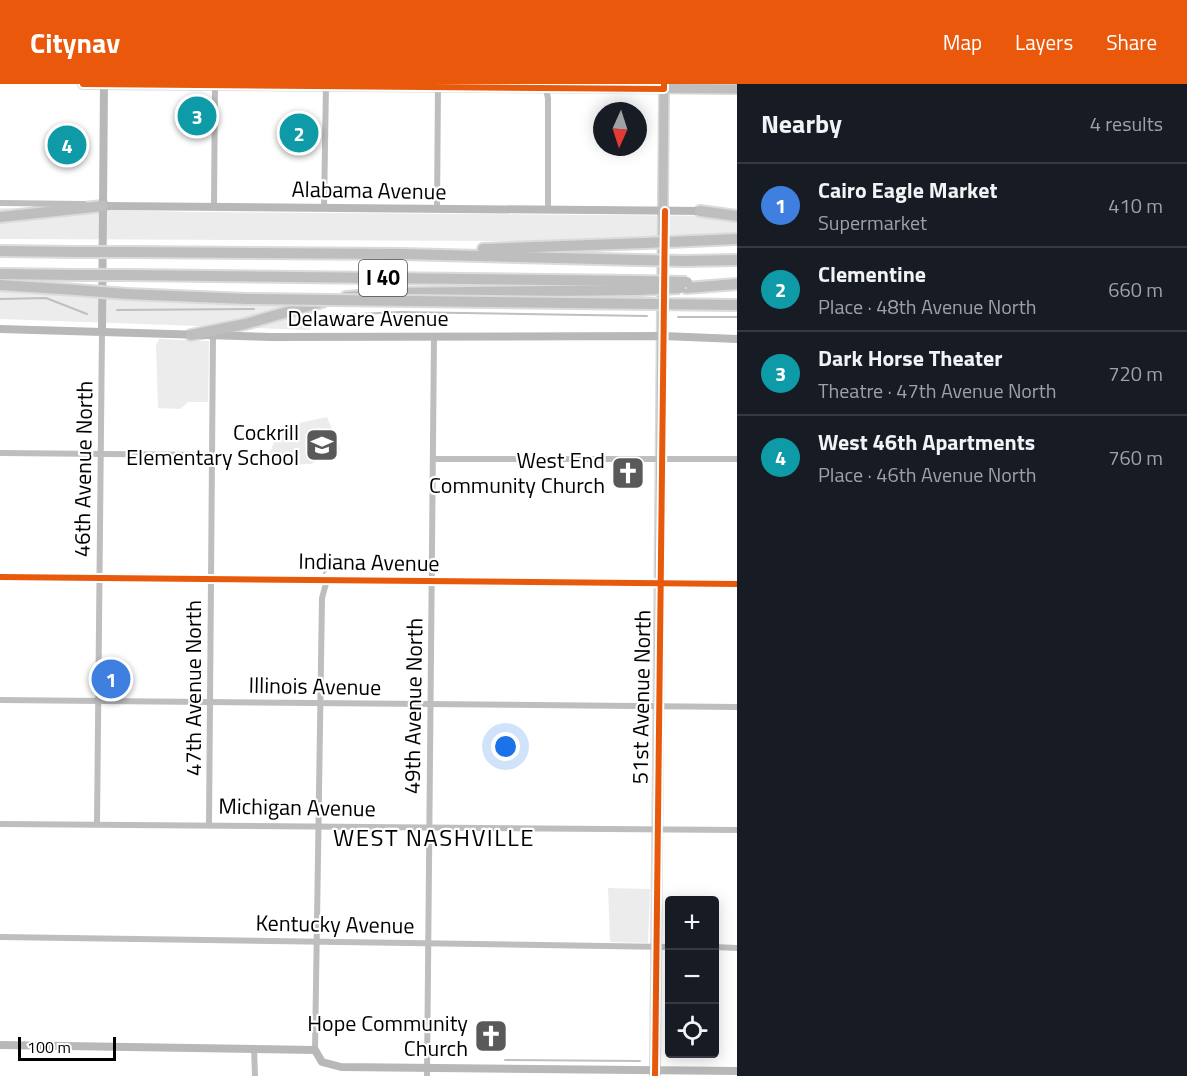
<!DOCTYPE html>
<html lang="en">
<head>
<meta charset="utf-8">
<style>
  :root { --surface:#171b24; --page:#242831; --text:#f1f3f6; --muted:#9ea1a6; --line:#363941; --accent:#ea580c }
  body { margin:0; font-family:"Titillium Web",sans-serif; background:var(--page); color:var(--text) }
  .controls { position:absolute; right:18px; bottom:18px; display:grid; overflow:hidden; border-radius:6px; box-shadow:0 3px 15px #0003 }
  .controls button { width:54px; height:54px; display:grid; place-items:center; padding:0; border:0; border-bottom:2px solid var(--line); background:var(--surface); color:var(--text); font:30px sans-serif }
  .compass { position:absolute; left:593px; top:18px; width:54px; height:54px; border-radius:50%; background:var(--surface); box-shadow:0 3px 15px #0003; rotate:183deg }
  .scale { position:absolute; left:18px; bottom:15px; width:98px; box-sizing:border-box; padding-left:6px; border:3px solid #000; border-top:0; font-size:16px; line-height:21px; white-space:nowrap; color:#000; -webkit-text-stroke:4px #fff; paint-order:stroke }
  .you { position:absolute; left:506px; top:663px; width:21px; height:21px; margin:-15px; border:4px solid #fff; border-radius:50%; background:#1a73e8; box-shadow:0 0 0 9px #1a73e833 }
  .badge { display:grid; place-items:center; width:39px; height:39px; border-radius:50%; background:var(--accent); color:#fff; font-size:20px; font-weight:700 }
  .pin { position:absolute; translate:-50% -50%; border:3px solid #fff; box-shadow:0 2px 6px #0006 }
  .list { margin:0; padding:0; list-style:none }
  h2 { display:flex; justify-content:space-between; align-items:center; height:78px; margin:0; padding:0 24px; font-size:26px }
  h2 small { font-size:20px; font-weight:400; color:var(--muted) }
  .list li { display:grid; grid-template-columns:39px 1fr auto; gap:18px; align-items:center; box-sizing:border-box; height:84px; padding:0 24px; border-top:2px solid var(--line) }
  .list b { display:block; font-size:22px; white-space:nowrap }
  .list p { margin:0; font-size:20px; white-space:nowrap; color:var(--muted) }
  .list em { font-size:20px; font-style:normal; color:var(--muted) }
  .icon { flex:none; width:33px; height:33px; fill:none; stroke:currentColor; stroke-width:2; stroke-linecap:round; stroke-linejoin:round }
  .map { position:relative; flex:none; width:737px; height:992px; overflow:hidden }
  header { display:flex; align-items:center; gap:36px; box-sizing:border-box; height:84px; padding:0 30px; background:var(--accent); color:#fff }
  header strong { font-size:28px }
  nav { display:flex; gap:33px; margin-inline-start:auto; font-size:21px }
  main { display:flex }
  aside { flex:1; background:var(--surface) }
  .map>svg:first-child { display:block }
  .green { fill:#ececec }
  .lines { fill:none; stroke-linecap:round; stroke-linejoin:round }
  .stream { stroke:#bfbfbf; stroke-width:2 }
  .primary-casing { stroke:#dbdbdb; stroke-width:12 }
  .highway-casing { stroke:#dbdbdb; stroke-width:14 }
  .street { stroke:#bebebe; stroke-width:6 }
  .secondary { stroke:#b8b8b8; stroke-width:8 }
  .primary { stroke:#bebebe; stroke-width:9 }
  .highway { stroke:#bebebe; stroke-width:10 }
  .highway-bridge-casing { stroke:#dbdbdb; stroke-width:14; stroke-linecap:butt }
  .highway-bridge { stroke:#bebebe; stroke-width:10 }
  .cycleway-casing { stroke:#fff; stroke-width:10 }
  .cycleway { stroke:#e8590c; stroke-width:6 }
  .labels { text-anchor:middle; stroke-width:4.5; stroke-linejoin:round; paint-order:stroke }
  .shield { fill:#fff; stroke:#4c4c4c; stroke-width:1.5 }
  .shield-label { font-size:21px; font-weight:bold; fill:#000 }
  .street-label { font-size:22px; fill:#000; stroke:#fff }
  .poi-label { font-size:22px; fill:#000; stroke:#fff; text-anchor:end }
  .neighbourhood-label { font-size:24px; letter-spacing:1.5px; fill:#000; stroke:#fff }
</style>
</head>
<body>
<header>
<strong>Citynav</strong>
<nav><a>Map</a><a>Layers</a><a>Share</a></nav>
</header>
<main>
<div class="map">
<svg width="737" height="992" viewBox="0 0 737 992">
  <rect width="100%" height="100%" fill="#fff"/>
  <!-- green -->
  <g class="green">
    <path d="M0,124l197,4 540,4v20l-205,5 -532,-2z"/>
    <path d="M0,205l147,12 168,6 -5,23 -310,-11z"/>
    <path d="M159,255l50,2 -1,61h-20l-8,7 -22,-1 -2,-63z"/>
    <path d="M327,333l13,32 -29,15 -37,1 -5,-10 11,-28z"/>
    <path d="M608,804l42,1 -2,54 -38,-1z"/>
  </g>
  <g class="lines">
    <!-- stream -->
    <g class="stream">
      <path d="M0,215l46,-1 41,16"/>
      <path d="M117,226l137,-1"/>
      <path d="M317,232l83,-4 247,4"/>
      <path d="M678,233h59"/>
      <path d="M324,489l4,-4 14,-2"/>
      <path d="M505,976l135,1"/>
    </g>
    <!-- primary casing -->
    <g class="primary-casing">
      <g id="primary">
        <path d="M83,0l654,5"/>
        <path d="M655,992l9,-987"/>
      </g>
    </g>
    <!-- highway casing -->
    <g class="highway-casing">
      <g id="highway">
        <path d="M700,127l37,5"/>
        <path d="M0,133l103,-11"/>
        <path d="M483,165l162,-6"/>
        <path d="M0,167l75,1"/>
        <path d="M128,168l274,2 236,6"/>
        <path d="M684,177l53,-1"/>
        <path d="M0,190l76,1"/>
        <path d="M128,191l509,6"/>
        <path d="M0,201l76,5"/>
        <path d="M686,204l51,-4"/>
        <path d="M127,210l120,5"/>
        <path d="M346,213l48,-4 244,-3"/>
        <path d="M191,251l54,-11 77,-22"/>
      </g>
    </g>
    <!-- street -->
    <g class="street">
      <path d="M545,1l3,13v111"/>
      <path d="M0,119l84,1"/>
      <path d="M214,121l1,-120"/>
      <path d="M324,123l2,-122"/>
      <path d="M437,125l1,-123"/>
      <path d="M0,369l211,2"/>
      <path d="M434,375h303"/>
      <path d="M0,493l737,7"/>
      <path d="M0,616l737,7"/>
      <path d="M97,739l5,-492"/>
      <path d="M0,740l737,6"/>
      <path d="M209,740l4,-488"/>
      <path d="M0,853l670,10"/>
      <path d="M714,863l23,1"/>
      <path d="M254,964l1,28"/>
      <path d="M315,966l7,-452 5,-18"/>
      <path d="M427,992l7,-740"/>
    </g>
    <!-- secondary -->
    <g class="secondary">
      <path d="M103,122l601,5"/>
      <path d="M0,245l271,8 392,-1 74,3"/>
      <path d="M102,247l2,-247"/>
      <path d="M0,961l315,5 7,12 19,5 396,4"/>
    </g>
    <!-- primary -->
    <use href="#primary" class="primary"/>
    <!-- highway -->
    <use href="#highway" class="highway"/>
    <!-- highway-bridge casing -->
    <g class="highway-bridge-casing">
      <g id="highway-bridge">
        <path d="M645,159l92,-4"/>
        <path d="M75,168h53"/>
        <path d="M638,176l46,1"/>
        <path d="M76,191h52"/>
        <path d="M637,197l50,1"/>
        <path d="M76,206l51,4"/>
        <path d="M638,206l42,-2"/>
        <path d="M247,215l490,6"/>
      </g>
    </g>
    <!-- highway-bridge -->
    <use href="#highway-bridge" class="highway-bridge"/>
    <!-- cycleway casing -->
    <g class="cycleway-casing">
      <g id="cycleway">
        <path d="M83,0l581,5v-5"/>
        <path d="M0,493l737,7"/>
        <path d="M655,992l10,-865"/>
      </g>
    </g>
    <!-- cycleway -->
    <use href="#cycleway" class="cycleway"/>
  </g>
  <!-- icons -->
  <defs>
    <g id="school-square" transform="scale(1.725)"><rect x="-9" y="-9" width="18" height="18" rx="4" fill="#595959" stroke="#fff"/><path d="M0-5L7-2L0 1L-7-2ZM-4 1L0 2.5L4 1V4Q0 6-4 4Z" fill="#fff"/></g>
    <g id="church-square" transform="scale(1.725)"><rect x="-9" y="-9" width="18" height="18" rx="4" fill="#595959" stroke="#fff"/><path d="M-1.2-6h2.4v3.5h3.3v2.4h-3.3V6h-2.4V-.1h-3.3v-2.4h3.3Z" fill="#fff"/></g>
  </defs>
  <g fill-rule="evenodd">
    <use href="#school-square" x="322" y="361"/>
    <use href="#church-square" x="628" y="389"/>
    <use href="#church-square" x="491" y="952"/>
  </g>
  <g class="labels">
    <!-- shield labels -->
    <rect class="shield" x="359" y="176" width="48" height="36" rx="4.5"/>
    <g class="shield-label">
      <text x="383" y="201">I 40</text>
    </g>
    <!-- street labels -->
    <g class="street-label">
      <text transform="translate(369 106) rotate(1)" y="8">Alabama Avenue</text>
      <text x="368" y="242">Delaware Avenue</text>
      <text transform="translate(83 385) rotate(-89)" y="8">46th Avenue North</text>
      <text transform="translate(369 478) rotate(1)" y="8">Indiana Avenue</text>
      <text transform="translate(315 602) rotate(1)" y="8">Illinois Avenue</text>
      <text transform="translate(193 604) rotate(-90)" y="8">47th Avenue North</text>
      <text transform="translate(641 613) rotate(-89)" y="8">51st Avenue North</text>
      <text transform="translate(413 622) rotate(-89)" y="8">49th Avenue North</text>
      <text transform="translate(297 723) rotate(1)" y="8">Michigan Avenue</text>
      <text transform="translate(335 840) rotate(1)" y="8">Kentucky Avenue</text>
    </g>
    <!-- poi labels -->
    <g class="poi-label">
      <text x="299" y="356">Cockrill<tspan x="299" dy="25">Elementary School</tspan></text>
      <text x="605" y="384">West End<tspan x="605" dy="25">Community Church</tspan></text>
      <text x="468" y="947">Hope Community<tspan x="468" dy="25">Church</tspan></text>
    </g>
    <!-- neighbourhood labels -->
    <g class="neighbourhood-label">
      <text x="434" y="762">WEST NASHVILLE</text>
    </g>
  </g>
</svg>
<div class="controls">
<button>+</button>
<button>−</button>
<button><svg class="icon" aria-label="locate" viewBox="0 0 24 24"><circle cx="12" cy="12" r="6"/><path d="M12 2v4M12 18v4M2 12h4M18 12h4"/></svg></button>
</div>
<svg class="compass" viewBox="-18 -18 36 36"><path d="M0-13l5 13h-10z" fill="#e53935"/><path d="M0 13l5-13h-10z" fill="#9ea1a6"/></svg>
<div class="scale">100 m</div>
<div class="you"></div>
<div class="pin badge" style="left:111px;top:595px;background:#3f7fe0">1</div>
<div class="pin badge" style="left:299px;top:49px;background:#0f9aa8">2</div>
<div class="pin badge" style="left:197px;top:32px;background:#0f9aa8">3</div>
<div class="pin badge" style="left:67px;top:61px;background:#0f9aa8">4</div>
</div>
<aside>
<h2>Nearby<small>4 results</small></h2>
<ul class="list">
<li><span class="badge" style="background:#3f7fe0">1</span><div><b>Cairo Eagle Market</b><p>Supermarket</p></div><em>410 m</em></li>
<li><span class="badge" style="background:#0f9aa8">2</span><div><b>Clementine</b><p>Place · 48th Avenue North</p></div><em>660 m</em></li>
<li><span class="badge" style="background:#0f9aa8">3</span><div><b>Dark Horse Theater</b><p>Theatre · 47th Avenue North</p></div><em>720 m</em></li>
<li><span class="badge" style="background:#0f9aa8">4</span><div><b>West 46th Apartments</b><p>Place · 46th Avenue North</p></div><em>760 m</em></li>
</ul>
</aside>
</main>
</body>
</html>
